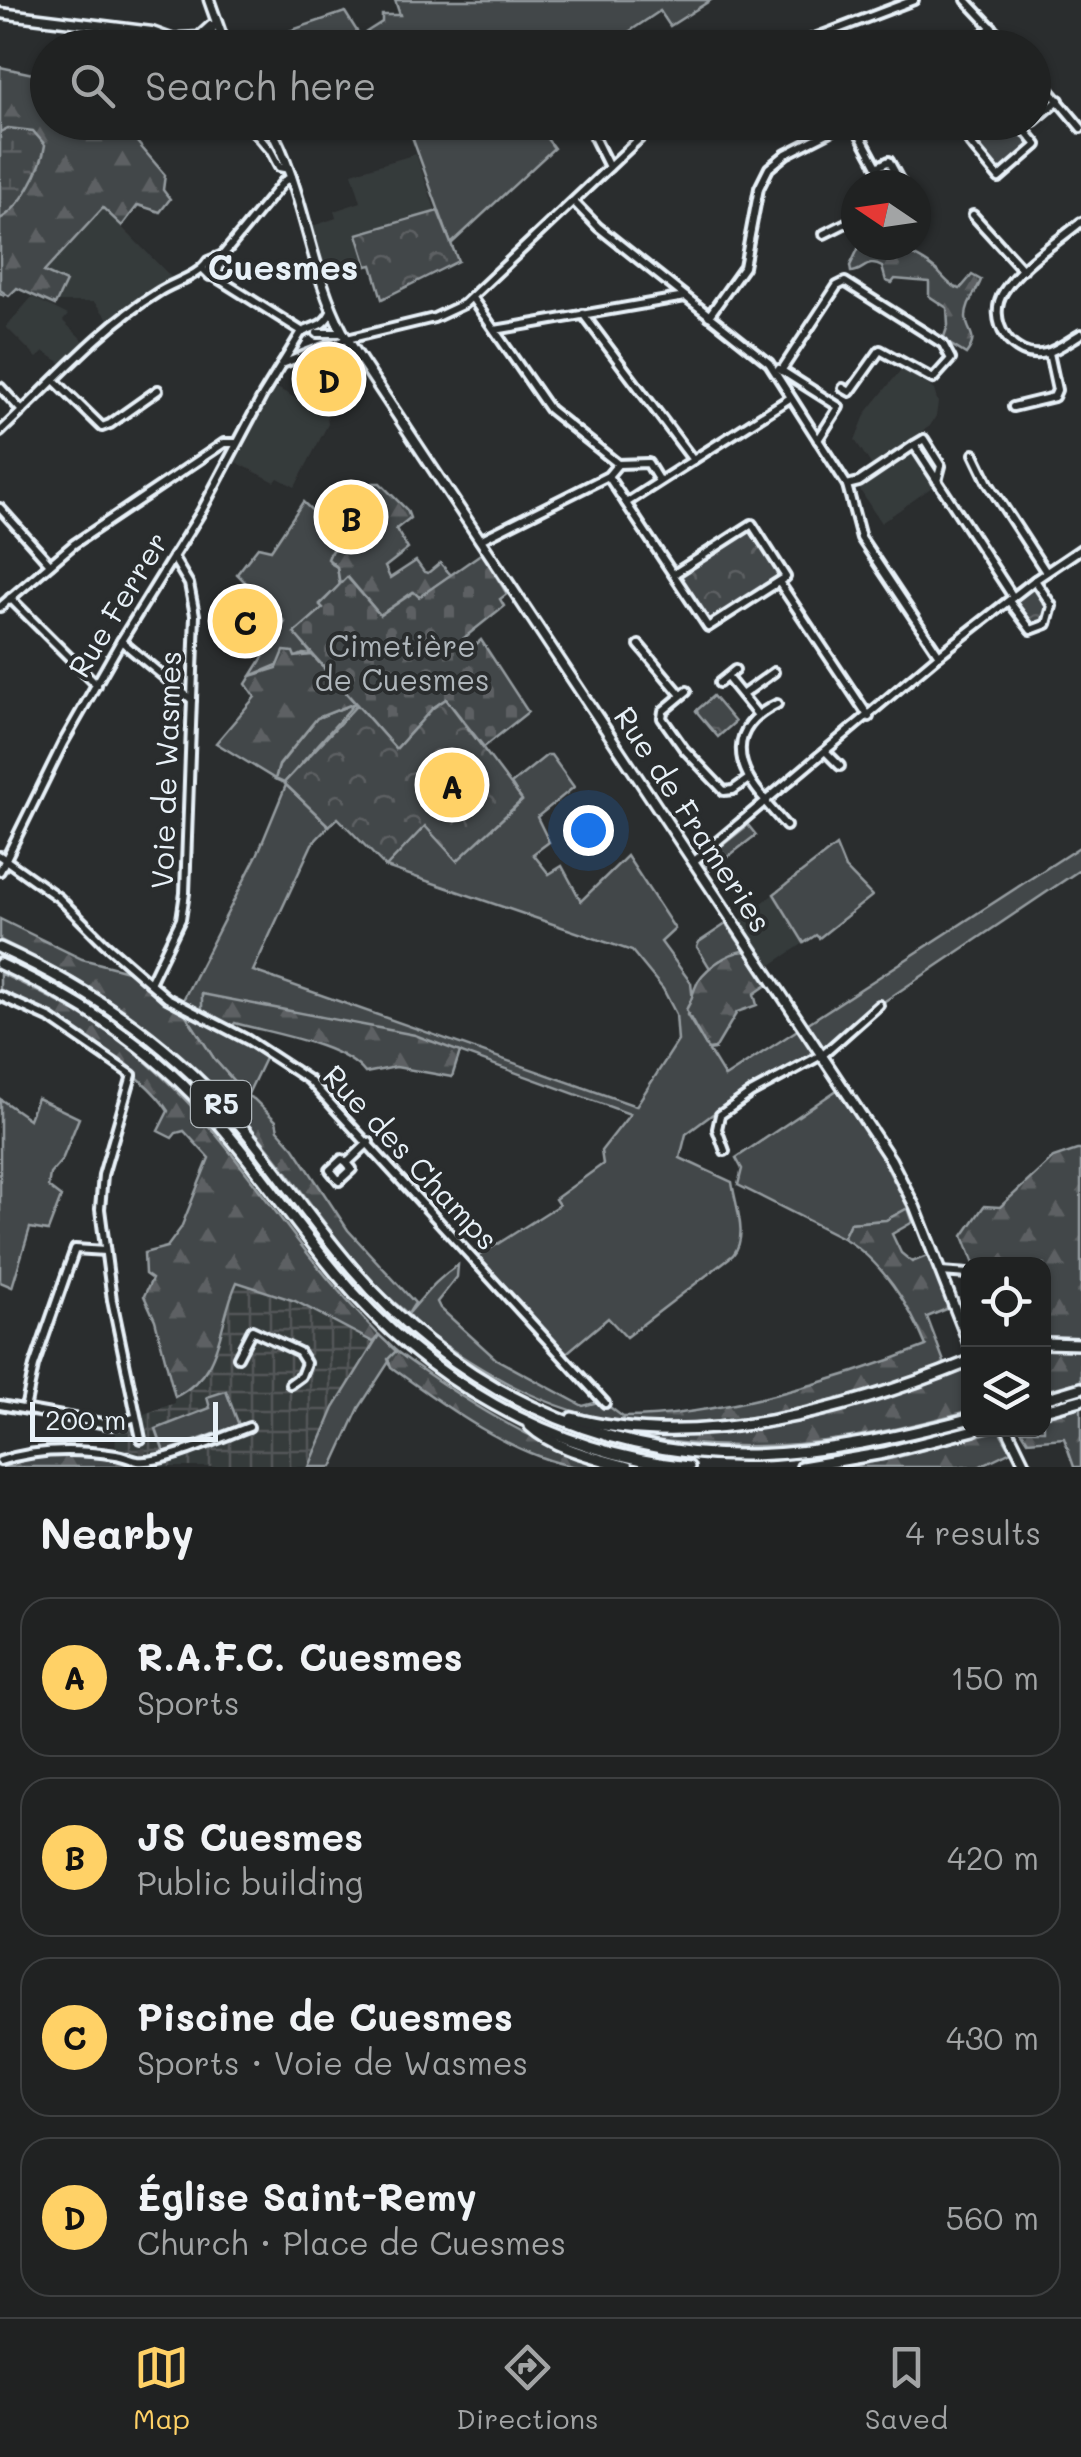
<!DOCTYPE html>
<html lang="en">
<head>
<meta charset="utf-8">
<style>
  :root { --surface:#202222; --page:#282a2a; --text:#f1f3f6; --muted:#a2a4a5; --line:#3d3f40; --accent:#ffd166 }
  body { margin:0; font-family:Mali,sans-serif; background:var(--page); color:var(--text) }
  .controls { position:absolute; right:30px; bottom:30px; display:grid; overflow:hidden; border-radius:20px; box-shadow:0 2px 8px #0004 }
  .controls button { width:90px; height:90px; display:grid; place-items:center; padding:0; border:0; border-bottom:2px solid var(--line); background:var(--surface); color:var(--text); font:50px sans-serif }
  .compass { position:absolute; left:841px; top:170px; width:90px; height:90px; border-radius:50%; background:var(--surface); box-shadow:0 2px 8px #0004; rotate:283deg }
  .scale { position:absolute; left:30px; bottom:25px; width:188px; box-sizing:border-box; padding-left:10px; border:5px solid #e8f1f8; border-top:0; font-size:28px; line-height:35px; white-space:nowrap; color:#e8f1f8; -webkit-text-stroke:8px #2a2d2e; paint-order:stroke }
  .you { position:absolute; left:588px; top:830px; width:35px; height:35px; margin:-25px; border:8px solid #fff; border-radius:50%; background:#1a73e8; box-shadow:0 0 0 15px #1a73e833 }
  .badge { display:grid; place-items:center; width:65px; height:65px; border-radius:50%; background:var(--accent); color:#111; font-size:32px; font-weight:700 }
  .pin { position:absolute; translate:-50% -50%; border:5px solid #fff; box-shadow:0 2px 10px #0006 }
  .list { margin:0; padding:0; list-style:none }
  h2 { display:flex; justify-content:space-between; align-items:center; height:130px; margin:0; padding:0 40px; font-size:42px }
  h2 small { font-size:32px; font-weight:400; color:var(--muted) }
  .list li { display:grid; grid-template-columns:65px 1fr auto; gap:30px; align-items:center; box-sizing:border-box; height:160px; margin:0 20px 20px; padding:0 20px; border:2px solid var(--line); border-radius:30px }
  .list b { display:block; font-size:38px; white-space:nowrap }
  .list p { margin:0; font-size:32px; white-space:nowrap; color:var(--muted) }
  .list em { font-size:32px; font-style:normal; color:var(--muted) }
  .icon { flex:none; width:55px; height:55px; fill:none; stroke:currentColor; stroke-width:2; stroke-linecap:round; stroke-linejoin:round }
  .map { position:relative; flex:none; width:1081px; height:1467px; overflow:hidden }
  .search { position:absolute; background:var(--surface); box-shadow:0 2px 8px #0004; left:30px; right:30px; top:30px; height:110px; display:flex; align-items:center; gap:25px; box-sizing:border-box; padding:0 35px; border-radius:55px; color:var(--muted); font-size:38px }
  .sheet { height:850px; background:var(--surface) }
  nav { display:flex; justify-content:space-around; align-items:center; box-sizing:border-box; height:140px; border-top:2px solid var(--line); background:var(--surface); font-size:28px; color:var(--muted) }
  nav a { display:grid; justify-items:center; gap:5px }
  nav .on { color:var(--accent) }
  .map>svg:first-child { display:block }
  .built { fill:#363a3b }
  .industrial { fill:url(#industrial-grid) }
  .grass { fill:#424648; stroke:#959ca0; stroke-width:2.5 }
  .forest { fill:url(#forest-firs); stroke:#959ca0; stroke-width:2.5 }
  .wetland { fill:url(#wetland-marsh); stroke:#959ca0; stroke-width:2.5 }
  .cemetery { fill:url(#cemetery-stones); stroke:#959ca0; stroke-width:2.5 }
  .park { fill:url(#park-crowns); stroke:#959ca0; stroke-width:2.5 }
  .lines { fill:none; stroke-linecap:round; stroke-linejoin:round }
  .stream { stroke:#989fa3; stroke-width:2.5 }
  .minor-tunnel { stroke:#464a4c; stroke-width:6; stroke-dasharray:6 3; stroke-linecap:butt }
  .minor-casing { stroke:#e8f1f8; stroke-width:14 }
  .major-casing { stroke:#e8f1f8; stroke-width:15 }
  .highway-casing { stroke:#e8f1f8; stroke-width:16 }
  .minor { stroke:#2a2d2e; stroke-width:6 }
  .major { stroke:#2a2d2e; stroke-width:8 }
  .highway { stroke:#2a2d2e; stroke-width:9 }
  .labels { text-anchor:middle; stroke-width:8; stroke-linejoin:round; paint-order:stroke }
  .shield { fill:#2a2d2e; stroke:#afb6bb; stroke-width:2.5 }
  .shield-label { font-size:28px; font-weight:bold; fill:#e8f1f8 }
  .street-label { font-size:30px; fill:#e8f1f8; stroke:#2a2d2e }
  .park-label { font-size:30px; fill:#aeb5ba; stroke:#2a2d2e }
  .quarter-label { font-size:35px; font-weight:bold; fill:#e8f1f8; stroke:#2a2d2e }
</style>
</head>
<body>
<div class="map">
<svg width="1081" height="1467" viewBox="0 0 1081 1467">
  <defs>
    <pattern id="industrial-grid" width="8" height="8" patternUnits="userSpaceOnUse" patternTransform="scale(2.5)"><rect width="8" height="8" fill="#363a3b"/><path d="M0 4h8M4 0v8" fill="none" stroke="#535758"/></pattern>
    <pattern id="forest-firs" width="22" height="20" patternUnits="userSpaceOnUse" patternTransform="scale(2.5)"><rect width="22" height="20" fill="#424648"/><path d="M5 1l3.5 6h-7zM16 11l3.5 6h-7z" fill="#5d6163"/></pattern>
    <pattern id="wetland-marsh" width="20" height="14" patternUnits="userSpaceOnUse" patternTransform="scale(2.5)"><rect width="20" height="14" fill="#424648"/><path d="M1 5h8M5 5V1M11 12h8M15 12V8" fill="none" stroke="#5d6163"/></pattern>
    <pattern id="cemetery-stones" width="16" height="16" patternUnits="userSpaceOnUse" patternTransform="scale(2.5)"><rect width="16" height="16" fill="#424648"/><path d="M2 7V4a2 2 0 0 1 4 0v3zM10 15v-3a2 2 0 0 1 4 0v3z" fill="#5d6163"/></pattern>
    <pattern id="park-crowns" width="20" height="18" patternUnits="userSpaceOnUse" patternTransform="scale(2.5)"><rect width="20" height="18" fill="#424648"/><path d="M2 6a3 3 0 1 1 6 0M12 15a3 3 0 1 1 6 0" fill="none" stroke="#5d6163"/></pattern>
  </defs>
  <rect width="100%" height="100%" fill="#2a2d2e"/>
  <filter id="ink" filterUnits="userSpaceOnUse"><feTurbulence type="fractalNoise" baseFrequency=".01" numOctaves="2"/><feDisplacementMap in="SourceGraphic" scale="20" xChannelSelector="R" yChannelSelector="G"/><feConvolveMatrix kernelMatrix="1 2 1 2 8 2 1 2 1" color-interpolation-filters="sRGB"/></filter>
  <g filter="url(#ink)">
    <!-- built -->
    <g class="built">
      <path d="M416,154l20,58 -78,22 9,32 -44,15 -16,-53 29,-10 -2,-7 27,-9 -9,-29z"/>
      <path d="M103,208l73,74 -62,44 -20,-24h-37l9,-20 -23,-9z"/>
      <path d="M32,297l36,18 -5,6 24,23 -23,21 -20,-13 -7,6 -31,-31z"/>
      <path d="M904,366l30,24 4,13 -2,13 -6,10 -58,40 -17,-26 11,-27z"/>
      <path d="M275,387l52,28 1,9 -33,63 -17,-9 -3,4 -39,-20z"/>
      <path d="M909,452h4l22,33 -54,38 -23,-36z"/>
      <path d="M774,894l30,49 -36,24 -30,-46z"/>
    </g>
    <!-- industrial -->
    <path class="industrial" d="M237,1281l58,20 78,41 -39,66 -25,59h-177v-8l-17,-4 1,-23 -3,-7 62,-22v-6l10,-6 40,-64v-19z"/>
    <!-- grass -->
    <g class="grass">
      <path d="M395,0h316l-41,26 -10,-15 -54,36h-314l-3,-16 56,-19 15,24 22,-14v-7h18z"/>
      <path d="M407,123h128l19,25 -103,96z"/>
      <path d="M1002,123h11l18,21 -31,27 -23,-27z"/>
      <path d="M303,502l44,41 -10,3 -8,8 1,9 7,4 3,18 -20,19 3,4 -28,25 17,22 -9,-1 -52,22 34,-54 -48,-48 21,-27 13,3z"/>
      <path d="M355,703l-71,80 -9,-4 4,-13 38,-48z"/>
      <path d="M547,755h4l23,32 -37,30 12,25 -16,12 16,20 13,-8 19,35 46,-45 48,73 -14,13 30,41 2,18 -5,5 -1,9 38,62 356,-231v23l-202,136 -60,49 -93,56 -5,-2 -35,26 -6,24 52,24c3,23 17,54 1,73l-107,82 -18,-19 -45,38 -89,-97 85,-54 -4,-6 48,-35 -2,-13 29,-37 -215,-78 -213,-41 1,22 65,35 -21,44 -32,-36 -35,-54 78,-153 28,-68 43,41 -17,18 -59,127 383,135 42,-65 -2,-27 -13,-25 -31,-38 -246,-84 39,-42 32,35 65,-59 -11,-17z"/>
      <path d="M748,825l8,10 -48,37 -4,-12z"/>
      <path d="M836,846l9,22 27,28 -53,42 -3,-3 -12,8 -30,-49z"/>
      <path d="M726,924l19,27 -26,10 -8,9 -14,-23 2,-5z"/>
      <path d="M837,1090l45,68 26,50 -22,12 -36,3 -7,15 -105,-53 4,-16 -6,-11z"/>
      <path d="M37,1098l42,20 -17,42 -12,14 -2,13 13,10 -13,34 -18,-3 -18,59 -12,-5v-183l29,20z"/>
      <path d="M458,1265l-1,12 -20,25 3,6 56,51 87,47 19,-5 21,16v5c-75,-10 -143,-51 -204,-95l-11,-13c16,-18 28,-35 50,-49z"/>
      <path d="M379,1335l17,16 -37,57 -27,59h-23l25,-59z"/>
      <path d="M226,1391l13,34 -75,27 -8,-23 54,-21 -3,-11z"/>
    </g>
    <!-- forest -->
    <g class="forest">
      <path d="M0,67l47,10 1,45 86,1 12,6 -9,13 28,33 -2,15 7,9 -10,13 -22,-7 -16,21 -19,-18 -59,64 22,10 -11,23 -38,-17 -8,8 -9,-6z"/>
      <path d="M860,245c28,0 54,6 76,25 8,7 13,16 24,19l12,-14 9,5c-4,12 -15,22 -15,37 1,17 14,18 0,37l-23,-14 5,-15 -1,-17 -18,-12v-14l-34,-3 -3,4 -6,-2 -4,-14c-15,-9 -19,5 -31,5l-1,-6z"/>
      <path d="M373,483h7l27,27 3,8 -14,11 12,20 -23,18 5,11 26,-17 8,11 4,1 12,-10 11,12 -33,23 -5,-6 -33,23 -32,-38 -8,8 -3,-18 -9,-8 4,-9 15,-7 35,-36 -16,-17z"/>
      <path d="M284,651l9,1 2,5 17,-2 43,48 -38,15 -38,47 -4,14 -59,-36 39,-46 -9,-13 5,-8 26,-8z"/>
      <path d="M0,919l82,40 57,15 41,32 35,54 32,36 7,3 22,22 2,9 16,18 54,82 67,73 -7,11c-58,-46 -96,-113 -143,-170 -79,-96 -153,-151 -265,-204z"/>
      <path d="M745,951l22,34 -13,9 3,11 -20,7 -22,37 -7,1 -22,-40c6,-9 5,-12 9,-22 5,-17 33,-36 50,-37z"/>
      <path d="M0,973c52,24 101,50 144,87 65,55 112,128 164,194 22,28 46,55 71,81l-6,7 -78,-41 -58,-19c-20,43 -12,89 -62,115l-20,-77 -11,-24 8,-17 -7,-5 -1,-21 23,-6 14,-19 28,-70 -25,-27 -8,2 -4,5 -14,-7 10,-20c-31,-48 -116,-89 -168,-115z"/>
      <path d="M202,994l213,41 45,17 -8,25 -56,-10 -31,6c-22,-29 -95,-40 -130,-50l-6,7 -27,-13z"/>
      <path d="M1077,1150h4v190l-37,-1v-75h-70l-11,-28 21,-30 16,1 53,-49z"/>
      <path d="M908,1208l5,14 -21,12 9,19 11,9 15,-6 27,50 -27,11 19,50c-102,34 -214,65 -323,55v-5c91,0 218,-37 303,-71 -16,-40 -45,-86 -83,-108l7,-15 36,-3z"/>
      <path d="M1044,1346h37v35l-37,10z"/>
      <path d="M396,1351c67,49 132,91 212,116 -10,0 -21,0 -31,0 -65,-11 -134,-62 -186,-100l-3,-8z"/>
      <path d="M964,1368l4,1v42c-121,33 -218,47 -343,24l138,-12z"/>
      <path d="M1081,1407v60h-7l-10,-29 -36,3 -7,-11h23v-13z"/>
      <path d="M999,1430l12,21 -33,16h-132l48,-9z"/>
      <path d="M80,1452l52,7v8h-132v-6l20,-7z"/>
    </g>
    <!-- wetland -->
    <path class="wetland" d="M8,128l25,3 12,14c-3,23 -23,62 -45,74v-87z"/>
    <!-- cemetery -->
    <path class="cemetery" d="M482,553l25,41 -7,5 4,7 -40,32 8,10 9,-8 47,72 -44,35 -38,-48 -13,9 -37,41 -102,-116 29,-25 -3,-3 27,-28 33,38 34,-23 5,5z"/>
    <!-- park -->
    <g class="park">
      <path d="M438,211l20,50 -76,38 -10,-34 -5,1 -10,-32z"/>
      <path d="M749,529l31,46 -71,46 -30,-47z"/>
      <path d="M1034,587l15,18 -3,15 -12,6 -17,-22 2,-6z"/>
      <path d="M713,696l22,26 -17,15 -22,-26z"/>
      <path d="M446,699l76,101 -65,61 -32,-35 -39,41 -48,-49 -9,8 -45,-43 73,-78 39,44 37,-41z"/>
    </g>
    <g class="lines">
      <!-- stream -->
      <path class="stream" d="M0,293l4,3"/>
      <!-- minor-tunnel -->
      <path class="minor-tunnel" d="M141,1439l4,28"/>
      <!-- minor casing -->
      <g class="minor-casing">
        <g id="minor">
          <path d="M966,0l45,48"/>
          <path d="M788,48l126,-48"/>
          <path d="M966,48l26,-21"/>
          <path d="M1034,72l47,56"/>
          <path d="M1034,121l25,-21"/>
          <path d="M246,122l24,28 9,17 10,2"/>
          <path d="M853,122l34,63"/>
          <path d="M994,122l-24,21 29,35 38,-33 -19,-23"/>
          <path d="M592,133l17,34"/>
          <path d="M877,167l12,-6 13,24"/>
          <path d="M574,202l24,25 171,136 78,122 14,53 78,117"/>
          <path d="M973,215l50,55"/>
          <path d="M1081,222c-25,21 -59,41 -77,69 -19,28 8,71 42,62 12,-3 24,-13 35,-19"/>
          <path d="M824,234l32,-16"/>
          <path d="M203,269l7,7 7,-1 6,-20 61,-74 8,-4"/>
          <path d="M214,276l89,56"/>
          <path d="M472,298l77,111 69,55"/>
          <path d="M583,314l110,146"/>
          <path d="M709,316l35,-49 15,-79 10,-20 17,-14 63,-32"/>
          <path d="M495,330l190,-33"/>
          <path d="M317,333h26"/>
          <path d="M282,364l65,-25 87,-21 30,-14 193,-182"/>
          <path d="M779,369l60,38 -21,33"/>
          <path d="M781,371l56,-85 8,-4 98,62 8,15 -18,20 -53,-29 -30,42 -7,-4"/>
          <path d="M55,381l47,46 8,-3 48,-34"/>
          <path d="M0,387l22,24"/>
          <path d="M1013,407l41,-10 3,-7 -8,-37"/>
          <path d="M0,432c50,-46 98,-103 157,-139 16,-11 41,-16 51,-32l15,-6"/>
          <path d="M974,454l14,29 58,89"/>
          <path d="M608,476l100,151 78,-50 -34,-53 -78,50"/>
          <path d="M937,481l4,-15 -17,-27 -10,6c33,51 66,101 99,152"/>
          <path d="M847,485l12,-3 55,-37"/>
          <path d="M626,503l164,-105"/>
          <path d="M0,508l50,56"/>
          <path d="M480,540l128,-64 10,-12 30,-1 11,18"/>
          <path d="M779,582l90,135"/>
          <path d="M10,598l87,87"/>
          <path d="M1009,601l22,29 16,-6 5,-18 -17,-26"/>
          <path d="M0,607l74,-63 150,-101h13"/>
          <path d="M121,641l71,59"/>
          <path d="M639,645l42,50"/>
          <path d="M727,677l30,37"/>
          <path d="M719,683l16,-13"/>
          <path d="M687,691l-24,20 -1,7 22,31 40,42 9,-1 14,-10"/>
          <path d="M742,695l32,-23"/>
          <path d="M826,752l14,14"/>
          <path d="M767,802c-33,-36 -40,-74 10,-98"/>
          <path d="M766,803l20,23"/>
          <path d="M0,856l59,42 45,45 63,55 81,42 61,40 296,323"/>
          <path d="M693,862l246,-207 96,-75 46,-31"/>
          <path d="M0,871l63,-128 58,-102 80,-129 62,-117 38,-62c14,-8 23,-5 31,-23"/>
          <path d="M150,983l31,-64 4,-26 10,-278 -6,-31 -16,-27"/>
          <path d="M0,996l51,23 81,56 -29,100 -3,34 12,91 29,139"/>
          <path d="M725,1151l-8,-22 3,-14 31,-22 74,-40 54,-48"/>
          <path d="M347,1163l5,6 -13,12 -9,-11 12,-11 5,4 22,-21"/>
          <path d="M941,1272l27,2"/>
          <path d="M238,1357l14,-27 47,22 7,11 -5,13 -11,8"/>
          <path d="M0,1405l113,20 23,-8"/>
          <path d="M25,1409l9,-43 41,-117 30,2"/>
          <path d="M0,1461c36,-12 78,-12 116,-6 7,1 15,5 22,6 25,3 86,-25 111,-34"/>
        </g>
      </g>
      <!-- major casing -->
      <g class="major-casing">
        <g id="major">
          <path d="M209,0l17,48"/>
          <path d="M0,13l152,19 44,16"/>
          <path d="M180,38l19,-1 12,-11"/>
          <path d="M211,48v-20"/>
          <path d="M267,122c38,66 41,145 76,211l548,827 24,47 53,135"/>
          <path d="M1008,1430l18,37"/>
        </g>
      </g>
      <!-- highway casing -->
      <g class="highway-casing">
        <g id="highway">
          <path d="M0,948c97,44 178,102 246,184 37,45 69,94 107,137 100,116 245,189 399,186 74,-2 146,-18 216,-36"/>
          <path d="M0,964c72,33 139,75 194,132 53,55 94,120 143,178 88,105 214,179 352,193"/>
          <path d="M1044,1343l37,1"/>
          <path d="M1044,1399l37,-11"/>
          <path d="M1044,1410l37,-10"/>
          <path d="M572,1418c124,34 280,-9 396,-56"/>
          <path d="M530,1426c24,23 67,32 98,41"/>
          <path d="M802,1467l82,-14 90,-23"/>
        </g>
      </g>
      <!-- minor -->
      <use href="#minor" class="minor"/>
      <!-- major -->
      <use href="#major" class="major"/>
      <!-- highway -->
      <use href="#highway" class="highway"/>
    </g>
  </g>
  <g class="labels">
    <!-- shield labels -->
    <rect class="shield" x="191" y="1081" width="60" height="46" rx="8"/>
    <g class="shield-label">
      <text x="221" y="1114">R5</text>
    </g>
    <!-- street labels -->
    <g class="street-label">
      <text transform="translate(119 605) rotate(-59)" y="10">Rue Ferrer</text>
      <text transform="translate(167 770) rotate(-88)" y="10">Voie de Wasmes</text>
      <text transform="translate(692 820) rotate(57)" y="10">Rue de Frameries</text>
      <text transform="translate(410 1158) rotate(47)" y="10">Rue des Champs</text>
    </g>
    <!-- park labels -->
    <g class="park-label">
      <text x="402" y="657">Cimetière<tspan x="402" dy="34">de Cuesmes</tspan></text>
    </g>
    <!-- quarter labels -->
    <g class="quarter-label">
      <text x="283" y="280">Cuesmes</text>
    </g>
  </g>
</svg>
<div class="controls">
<button><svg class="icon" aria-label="locate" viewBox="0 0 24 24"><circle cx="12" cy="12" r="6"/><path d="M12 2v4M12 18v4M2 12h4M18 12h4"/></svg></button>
<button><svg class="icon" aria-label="layers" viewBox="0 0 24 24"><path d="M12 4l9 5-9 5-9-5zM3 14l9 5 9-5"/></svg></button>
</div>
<svg class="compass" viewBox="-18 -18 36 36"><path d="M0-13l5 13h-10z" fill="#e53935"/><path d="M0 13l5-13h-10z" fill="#a2a4a5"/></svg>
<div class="scale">200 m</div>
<div class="you"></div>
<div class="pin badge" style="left:452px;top:785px">A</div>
<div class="pin badge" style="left:351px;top:517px">B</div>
<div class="pin badge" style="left:245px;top:621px">C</div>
<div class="pin badge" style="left:329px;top:379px">D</div>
<div class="search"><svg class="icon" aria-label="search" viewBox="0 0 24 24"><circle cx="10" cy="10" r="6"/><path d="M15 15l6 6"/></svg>Search here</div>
</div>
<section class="sheet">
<h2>Nearby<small>4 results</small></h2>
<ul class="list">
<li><span class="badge">A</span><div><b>R.A.F.C. Cuesmes</b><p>Sports</p></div><em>150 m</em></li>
<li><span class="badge">B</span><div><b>JS Cuesmes</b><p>Public building</p></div><em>420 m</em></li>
<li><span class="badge">C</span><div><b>Piscine de Cuesmes</b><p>Sports · Voie de Wasmes</p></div><em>430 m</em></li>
<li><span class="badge">D</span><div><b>Église Saint-Remy</b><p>Church · Place de Cuesmes</p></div><em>560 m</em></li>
</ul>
</section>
<nav>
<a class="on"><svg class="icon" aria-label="map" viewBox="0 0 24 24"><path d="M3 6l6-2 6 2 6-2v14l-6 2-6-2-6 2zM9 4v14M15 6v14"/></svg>Map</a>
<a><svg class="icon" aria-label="directions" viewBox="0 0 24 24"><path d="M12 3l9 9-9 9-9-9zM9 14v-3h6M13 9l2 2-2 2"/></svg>Directions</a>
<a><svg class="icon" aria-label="saved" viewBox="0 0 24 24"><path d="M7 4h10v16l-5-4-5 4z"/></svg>Saved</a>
</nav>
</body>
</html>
